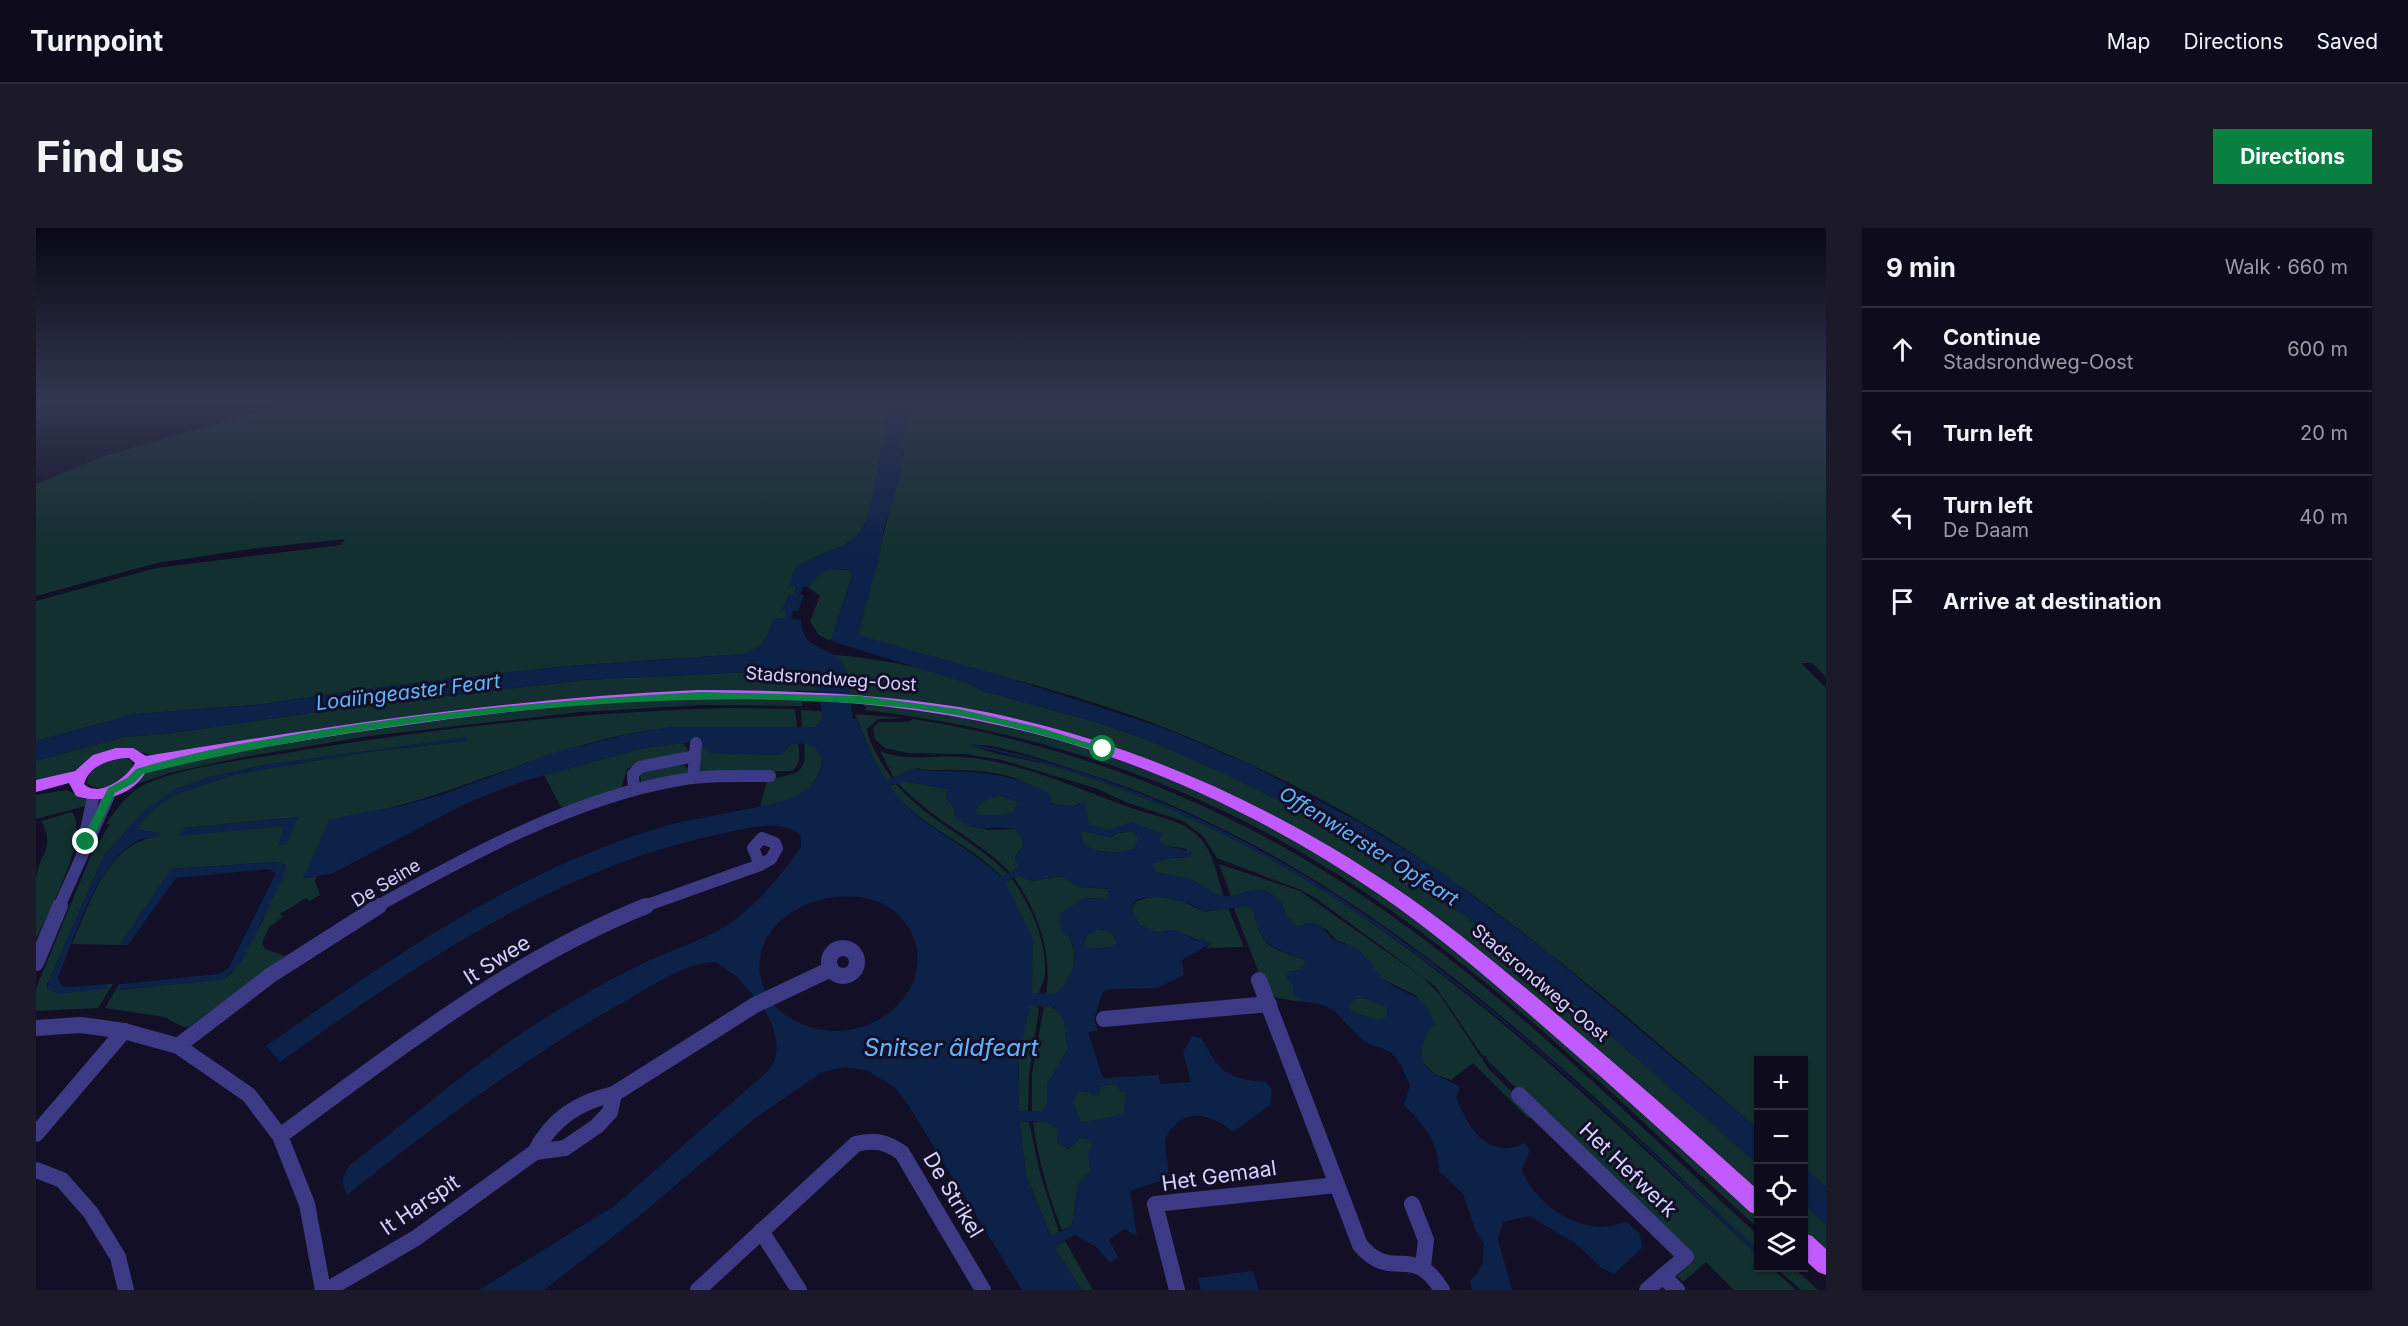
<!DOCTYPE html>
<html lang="en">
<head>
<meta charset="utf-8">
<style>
  :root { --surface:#0e0b1c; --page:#1c1929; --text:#f1f3f6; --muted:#9b9ba3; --line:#2e2b3b; --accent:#0b8043 }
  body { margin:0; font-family:Inter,sans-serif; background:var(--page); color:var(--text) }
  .controls { position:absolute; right:18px; bottom:18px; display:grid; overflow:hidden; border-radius:0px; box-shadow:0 2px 4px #0004 }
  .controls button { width:54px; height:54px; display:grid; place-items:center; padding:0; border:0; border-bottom:2px solid var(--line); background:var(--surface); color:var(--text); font:30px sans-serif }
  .stop { position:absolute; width:18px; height:18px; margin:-14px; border:4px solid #0b8043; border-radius:50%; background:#fff }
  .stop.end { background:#0b8043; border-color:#fff; box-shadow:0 2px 6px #0008 }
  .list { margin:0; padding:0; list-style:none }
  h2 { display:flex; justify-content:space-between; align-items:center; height:78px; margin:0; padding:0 24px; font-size:26px }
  h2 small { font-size:20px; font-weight:400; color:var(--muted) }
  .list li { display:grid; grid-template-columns:39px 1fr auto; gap:18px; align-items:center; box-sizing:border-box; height:84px; padding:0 24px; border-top:2px solid var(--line) }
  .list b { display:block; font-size:22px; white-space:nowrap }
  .list p { margin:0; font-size:20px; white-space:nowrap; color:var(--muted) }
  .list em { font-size:20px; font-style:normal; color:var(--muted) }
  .icon { flex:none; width:33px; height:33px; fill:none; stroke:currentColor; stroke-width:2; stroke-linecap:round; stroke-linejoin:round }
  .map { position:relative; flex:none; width:1790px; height:1062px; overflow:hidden; border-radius:0px }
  header { display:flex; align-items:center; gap:36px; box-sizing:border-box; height:84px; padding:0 30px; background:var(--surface); border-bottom:2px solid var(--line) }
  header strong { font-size:28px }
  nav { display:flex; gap:33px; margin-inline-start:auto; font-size:21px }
  .intro { display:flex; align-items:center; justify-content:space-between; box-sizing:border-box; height:144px; padding:0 36px }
  h1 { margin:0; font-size:42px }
  .button { padding:15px 27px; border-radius:0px; background:var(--accent); color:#fff; font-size:21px; font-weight:700 }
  main { display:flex; gap:36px; padding:0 36px }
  aside { flex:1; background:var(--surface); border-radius:0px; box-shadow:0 2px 4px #0004 }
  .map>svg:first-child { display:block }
  .green { fill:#12302f; fill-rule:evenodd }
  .water { fill:#0c2248; fill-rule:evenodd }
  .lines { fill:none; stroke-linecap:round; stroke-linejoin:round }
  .minor-far1 { stroke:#3d3a85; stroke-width:12 }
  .minor { stroke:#3d3a85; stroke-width:16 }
  .primary { fill:#c25bff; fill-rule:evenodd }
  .route { fill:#0b8043 }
  .labels { text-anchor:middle; stroke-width:6; stroke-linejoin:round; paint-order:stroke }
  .street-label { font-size:18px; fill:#d9d4ff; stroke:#130f26 }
  .water-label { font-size:20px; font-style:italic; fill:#62b6ff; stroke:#130f26 }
  .near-street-label { font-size:21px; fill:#d9d4ff; stroke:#130f26 }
  .near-water-label { font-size:24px; font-style:italic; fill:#62b6ff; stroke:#130f26 }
</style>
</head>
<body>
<header>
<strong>Turnpoint</strong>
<nav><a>Map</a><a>Directions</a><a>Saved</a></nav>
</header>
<div class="intro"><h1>Find us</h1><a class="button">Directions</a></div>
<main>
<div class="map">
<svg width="1790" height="1062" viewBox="0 0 1790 1062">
  <rect width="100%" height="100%" fill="#130f26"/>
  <!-- green -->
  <g class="green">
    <path d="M257,174h594c-3,26 -12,120 -31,135 -18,14 -40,17 -58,29l-5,6 -2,14h6l-3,8h-5l-6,15 5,2 -3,7h-11c-8,21 -8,27 -30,36l-177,12 -196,22 -107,16 -128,10 -100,27v-140l120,-33 185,-23 4,-6 -87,9 -101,15 -121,33v-112l65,-27z"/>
    <path d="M872,174h918v275l-14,-14h-11l25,25v499l-22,-19v-108h-46v69c-117,-100 -234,-205 -365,-288 -70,-44 -148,-81 -225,-112 -66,-26 -136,-45 -205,-63 -34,-9 -74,-14 -105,-31l46,-182 -2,-5z"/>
    <path d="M791,341l23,1 2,5 -21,66 -12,-6 -9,-14 10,-25 -12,-9 7,-11z"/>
    <path d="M797,427c34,2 120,15 147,35l116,32 52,18 80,35 107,53 132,89 91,73 200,174v32l-96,-87 -286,-231 -228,-117 -228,-59 -72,-8 -8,-33z"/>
    <path d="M752,442l21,1 9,20c-76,0 -151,1 -227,6 -146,10 -289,36 -433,60l-26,-7 -96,34v-23l88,-24 41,-3 193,-28 226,-26z"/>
    <path d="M654,471l112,2v5l-100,-1 -121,7 -212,24 -131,22 -69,15 -32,11 -25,16 30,-25 8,-4c175,-44 360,-66 540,-72z"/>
    <path d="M827,477c176,14 340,76 490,169 62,40 119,89 175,136 78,67 154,134 230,203v15c-141,-128 -279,-269 -444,-368 -138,-84 -289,-131 -449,-150l2,-2z"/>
    <path d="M701,480l58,1 2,19c-57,2 -112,-6 -169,6 -103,20 -193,73 -298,85l-26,59 13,-2 -2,5 5,14 -10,6 -4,-3 -26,16 3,3 -14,10 -7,16 3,6 20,7 -95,70 -7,1 -19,-10 -59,-9 14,-24h3l-3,6 105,-11 8,-6 30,-51 24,-57 -11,-3 -104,7 -51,76 -48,-1c19,-42 34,-101 87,-108l1,-3 -21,-3v-5l18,-19 20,-12 59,-20 131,-22 99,-11 1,-3 -203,27 -54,12 -34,12 -33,23 -39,44 -55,124 -3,6 59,3 3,-5h5l-15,24 -62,3v-23l56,-135 18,-29h-4c12,-17 22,-32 42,-41 41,-18 105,-24 150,-32 146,-24 291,-40 439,-43zM262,589l-20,28 7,-19 -100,2z"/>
    <path d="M765,482l21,1 1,8 -8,8 -13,1z"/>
    <path d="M819,486l50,4 -27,1 -11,10c1,13 17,38 25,50l-6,2 -14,-25z"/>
    <path d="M877,491c152,24 293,77 424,160 155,98 287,233 421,356v16c-200,-191 -414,-401 -686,-482 -25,-8 -77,-27 -101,-24 18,9 64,16 87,22 49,13 98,33 143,55 215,104 384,273 557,433v13h14l24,22h-62l-28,-28 -23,20 -6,-6 17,-15 -209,-203 3,-1 -6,-2 -47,-69 -118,-87 -16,-9 -84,-32 -13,-21 -21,-16 -55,-18 -33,-15 -93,-28 -37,-6 -57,-1 -23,-5 -10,-9 -2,-11 6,-6h29z"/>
    <path d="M762,514c1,12 4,21 -6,29l-91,2 -4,-5 4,-24 9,9 71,2 9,-10z"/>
    <path d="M647,515l5,7 -5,3 -42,9 -14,7 -6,19 -59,21 -18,-34 100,-27z"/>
    <path d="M768,515l11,4 8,12c-6,34 -32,42 -63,48l7,-26c26,-10 41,-1 37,-38z"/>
    <path d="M844,523c25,11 55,4 81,6 59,4 116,32 170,51 22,8 50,11 67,28 16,16 19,41 26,61l-17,-6 -12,-10 -37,-8 -5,-4v-6l17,-5h14l3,-9 -25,-4 -3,-5 3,-5 -30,-13 -22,8 -22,-5 -8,-22c-22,16 -43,-15 -61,-23 -17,-8 -46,-10 -65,-10 -13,-1 -24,2 -37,-2l-23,10z"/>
    <path d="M90,530l6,3 1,7c-10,11 -31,29 -46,15 0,-17 24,-25 39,-25z"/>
    <path d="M644,534l9,8 -4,6 -44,7 -1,-11z"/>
    <path d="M868,553l43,8 -1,9 8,10 2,10 31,12 28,-1 7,9v9l-7,10 4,10 -9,5c-35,-35 -77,-51 -112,-89z"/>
    <path d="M860,556c34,39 76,54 111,89l-5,4c-34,-36 -84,-50 -113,-91z"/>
    <path d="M30,562l21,8 2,7 -53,14v-24z"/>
    <path d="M963,567l19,7 -4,10 -11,3h-25l-4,-4 9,-10z"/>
    <path d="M36,584c18,25 -24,102 -36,127 0,-19 0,-42 0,-61 4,-25 20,-31 5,-57z"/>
    <path d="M1046,603l29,6 7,-4 15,-2 5,8 -3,9c-13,7 -41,5 -53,-4z"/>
    <path d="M1183,636l81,27 124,87 16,17 48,73 48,48 -8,2 -55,-55 -22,17 -17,-6 -12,-13 -2,-13 5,-11 -8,-41 -31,-15 -41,-38 -8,-2 -11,-12 -21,-5 -6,3c-11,-5 -14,-14 -18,-24l-30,-12 -20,5z"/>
    <path d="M983,647l13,6 29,-5 18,11 30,2 -2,10 -24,-1 -14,38 5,15 -1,16 -6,17 -11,10h-10c7,-39 -8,-83 -32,-116z"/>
    <path d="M976,651c18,26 35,61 33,94 -1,10 -5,13 -6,20h-7l-27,-111z"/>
    <path d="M1116,668l26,3 26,13 24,-4 16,39 -38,1 4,-4c-19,-4 -33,-19 -51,-11l-20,-8 -7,-15 3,-8z"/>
    <path d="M1211,678l6,3c9,40 15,37 51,51l2,4 -4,5 -14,3 6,15 -1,6 9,9 -30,-5 -13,-24 -24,-62v-4z"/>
    <path d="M1061,701c10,1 17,4 20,15l-5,3 -23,2 -5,-5 3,-9z"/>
    <path d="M1328,770l23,9 1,9 -9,5 -29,-10 -2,-6 7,-6z"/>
    <path d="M994,777l6,1 3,3 -10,65 -1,37 -10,1 1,-58z"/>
    <path d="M1008,778c26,2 19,24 24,43l-21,35v20l-5,7h-10v-37z"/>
    <path d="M1080,855l10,8 -1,24 -44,8 -8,-22 6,-10 12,2 1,3 8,-9z"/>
    <path d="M983,893l10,1 12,55 18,55 -8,4 -24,-58z"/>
    <path d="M1010,893l11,8v13l11,7 13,-11 7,1 4,6 -2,28 -12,11 -6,42 -10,4c-14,-35 -24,-71 -29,-108z"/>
    <path d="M1768,976l22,20v32l-22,-20z"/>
    <path d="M1029,1013l28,49h-12l-27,-44z"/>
    <path d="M1740,1040h18l24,22h-17z"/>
  </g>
  <!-- water -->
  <g class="water">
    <path d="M851,174h21l-6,46v23l-18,57 -7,38 -19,69 148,42 161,52 86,37 108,57 73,44 111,83 213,179v35l-200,-174 -91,-73 -132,-89 -107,-53 -80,-35 -52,-18 -116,-32 -7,-5 -142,-44 21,-66 -3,-5c-21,-3 -28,1 -41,17h-5l-3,7 4,1 -6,16h-5l-2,8 10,1c1,32 28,23 42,44 6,7 8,44 10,55h4l15,37 14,25c9,-3 20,-12 30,-12 4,-1 9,2 13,2 43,0 83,1 121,23l2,10 24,2 9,-4 4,23 21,5 22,-8 31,12 -4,6 3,5 30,7 -1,5 -21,1 -16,5 -1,6 5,4c11,2 26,3 37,8 11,4 15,14 28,15 15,2 31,-12 46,-4 15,8 14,28 30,35 25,-13 23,7 39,15 5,2 12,2 18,6 11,8 18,22 28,31 20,19 40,10 50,45 -12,16 -21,38 1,50 9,6 16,6 25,14l-4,9c12,30 31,64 69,46l5,7 -8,20c11,29 44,55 77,57 8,1 19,-3 28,-5l13,12 2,14 -28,26 -12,-6 -27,-25 -46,-27 -26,6 -5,17 14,51h-40l-2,-9 7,-7 6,-12 1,-19 -8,-11 -13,-38 -24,-23c0,-29 -15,-46 -35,-66l6,-20c-5,-10 -9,-24 -19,-32 -8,-6 -21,-7 -29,-14 -25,-21 -23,-36 -60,-37l-10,-9 2,-6 -8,-9 2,-6 14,-3 4,-5 -2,-4c-36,-15 -42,-12 -51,-51l-6,-3 -43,6 -13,-8 -27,-7 -23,1 -7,4 -2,8 7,15 20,8c16,-8 24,2 39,8l5,-4 7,7 -28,16 2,15 -27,13 -47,1 -8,4 -8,27 4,11 -10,1 15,46 55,-3 3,9 30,-2 -8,-30 9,-16 9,2c21,35 23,40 65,44l6,8 -2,15 -37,27c-17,-14 -41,-25 -59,-6 -4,4 -9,11 -9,16 -1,13 7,25 1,37l-36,12 7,45 -13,-7 -15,11 9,17 -8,6 -14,-16 -21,-12 -21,11 27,44h-59l-115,-187 -13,-16 -28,-17 -21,-3 -23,5 -68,47 -116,98 -94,73h-65l135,-84 155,-136c15,-19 5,-43 -5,-61l9,-5c34,37 97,36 129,-4 13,-15 19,-36 14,-55 -25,-92 -191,-41 -150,48l-10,6 -20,-23 -20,-14c-29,0 -59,21 -84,35 -101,57 -195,126 -285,198 -6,-11 -5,-20 3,-30 63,-48 122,-101 189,-143 38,-24 76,-46 116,-64 27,-12 54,-20 78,-37 28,-20 48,-46 68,-74l-1,-12c-19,-16 -49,-7 -70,-3 -166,31 -315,133 -450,230l-14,-16c121,-85 246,-173 389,-217 44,-13 90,-17 134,-30 20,-9 30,-17 34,-40l-8,-12c-15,-6 -24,-5 -34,8l-72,-2 -8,-9 -8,-2 -49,6 -120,33 -55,21 -138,72 -28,4 27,-59 71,-13 43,-12 115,-43 69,-17 42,-7h145l8,-8c-2,-17 -5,-33 -14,-48l-21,-1 -204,10 -226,26 -193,28 -41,3 -88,24v-20l100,-27 128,-10 107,-16 196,-22 177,-12c22,-9 22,-15 30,-36h11l2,-7 -4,-1 6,-16h5l3,-7 -6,-1 2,-14 5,-6c18,-12 40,-15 58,-29 19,-15 28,-109 31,-135zM868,553l43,8 -1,9 8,10 2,10c22,18 35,6 59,11l7,9v9l-7,10 4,10 -18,10c-35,-34 -83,-50 -112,-91zM963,567l19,7 -4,10 -11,3h-25l-4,-4 9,-10zM1046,603l29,6 7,-4 15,-2 5,8 -3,9c-13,7 -41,5 -52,-4zM983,647l13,6 29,-5 17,11 31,2 -2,10 -24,-1 -23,16 -1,7 3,11c23,14 10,48 -6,62l-24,-1 1,-54 -28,-57zM1061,701c10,1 17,4 20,14l-5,4 -23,2 -5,-5 3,-9zM1328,770l23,9 1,8 -9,6 -29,-10 -2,-6 7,-6zM994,778l24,1c16,15 8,23 14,42l-21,35v20l-5,7h-24l1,-57zM1080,855l5,9h5l-2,22 -43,9 -8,-22 6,-10 12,2 1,3 8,-2v-7zM983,893h27l11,8v13l11,7 13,-11 7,2 4,5 -4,8 2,20 -12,11 -6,42 -21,10 -24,-58z"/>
    <path d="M431,509v4l-100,11 -131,22 -59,20 -20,12 -18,19 1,5 21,3 -2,3c-10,2 -19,2 -27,8 -38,25 -57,93 -74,134l4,8 4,1 42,-3 -3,5 -46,5 -12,-5 2,-9 55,-124 39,-44 33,-23 34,-12 54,-12z"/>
    <path d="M936,516c329,65 551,287 786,507v4c-41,-38 -80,-77 -121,-115 -192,-179 -403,-341 -666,-394z"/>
    <path d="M262,589l-11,27 -9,1 7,-19 -106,10 6,-8z"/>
    <path d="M239,634l11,3 -4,15 -41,83 -17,16 -106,11 4,-6 96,-10 10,-5 48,-96 -7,-4 -93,9 -48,67h-8l51,-76z"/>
    <path d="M1768,940l22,19v37l-22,-20z"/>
    <path d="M1217,1043l6,19h-58l-3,-12z"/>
  </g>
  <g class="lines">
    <!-- minor-far1 -->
    <g class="minor-far1">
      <path d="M657,550l3,-35"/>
      <path d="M598,562l-1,-16 7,-7 55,-11"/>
      <path d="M726,610l13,5 2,5 -6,11 -11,6 -7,-17z"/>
      <path d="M50,613l-1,-7 9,-40"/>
      <path d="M23,679l52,-116"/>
      <path d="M340,679c92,-51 198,-109 303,-127 30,-5 61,-4 91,-4"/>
      <path d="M606,679l118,-42"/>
    </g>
    <!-- minor -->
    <g class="minor">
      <circle cx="807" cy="734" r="14"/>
      <path d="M0,735l24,-57"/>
      <path d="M1223,752l101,265c33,39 52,-4 82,45"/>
      <path d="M1068,791l165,-15"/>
      <path d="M0,800l45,-3 43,6 54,15 71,49 31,41 27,68 16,86"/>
      <path d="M142,818l93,-71 108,-69"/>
      <path d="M1483,867l167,162 -23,19"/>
      <path d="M0,906l88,-103"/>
      <path d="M244,908c116,-85 231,-176 366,-230"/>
      <path d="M499,924c17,-33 43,-50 79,-58l141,-89 74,-35"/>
      <path d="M0,942l26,10 29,33 27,44 8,33"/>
      <path d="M1376,976l14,36 -3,26"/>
      <path d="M725,1003l38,59"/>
      <path d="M291,1062l89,-52 119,-86 30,-4 32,-22 13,-14 4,-18"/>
      <path d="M662,1062l158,-146c18,-5 31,-2 46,9l81,137"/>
      <path d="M1141,1062l-22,-86 182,-19"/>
      <path d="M1611,1062l16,-14 14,14"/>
    </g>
    <!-- primary -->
    <g class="primary">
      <path d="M662,462c87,0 174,3 261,17 155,27 305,92 435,180 61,41 116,88 172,135 65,55 129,111 192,168v25l-8,-3c-65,-60 -131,-120 -198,-178 -55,-48 -111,-97 -172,-139 -111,-76 -238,-137 -369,-167 -283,-66 -581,-8 -862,38 -12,28 -46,39 -73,30l-7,-13 -33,9v-12l39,-9 18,-16 23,-7h17l13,8c183,-30 366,-58 552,-66zM89,530h4l6,5c-7,14 -37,36 -51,21 5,-18 24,-24 41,-26z"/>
      <path d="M1768,1005l8,3 14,13v26l-8,-3 -14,-13z"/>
    </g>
  </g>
  <!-- sky -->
  <linearGradient id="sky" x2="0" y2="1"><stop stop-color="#0a0815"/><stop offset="0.54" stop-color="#333752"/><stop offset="1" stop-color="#333752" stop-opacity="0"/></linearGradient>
  <rect width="1790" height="323" fill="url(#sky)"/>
  <!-- route -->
  <path class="route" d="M665,464l160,4 98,13 79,18 70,22 -5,4c-47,-14 -94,-28 -142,-37 -61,-12 -123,-14 -185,-16 -120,-3 -240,7 -360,23 -92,13 -183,28 -273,51l-9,9 -19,10 -25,52h-7l-2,-3 27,-54 19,-10 9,-9c59,-18 119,-28 179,-38 128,-21 256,-32 386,-39z"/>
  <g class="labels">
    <!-- street labels -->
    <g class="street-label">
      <text transform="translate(795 451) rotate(4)" y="6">Stadsrondweg-Oost</text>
      <text transform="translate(350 655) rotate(-31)" y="6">De Seine</text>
      <text transform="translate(1504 755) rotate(40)" y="6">Stadsrondweg-Oost</text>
    </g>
    <!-- water labels -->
    <g class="water-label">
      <text transform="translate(372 464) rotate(-7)" y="7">Loaiïngeaster Feart</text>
      <text transform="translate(1333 618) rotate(32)" y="7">Offenwierster Opfeart</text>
    </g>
    <!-- near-street labels -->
    <g class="near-street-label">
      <text transform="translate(461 732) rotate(-32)" y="7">It Swee</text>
      <text transform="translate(1592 942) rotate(44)" y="7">Het Hefwerk</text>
      <text transform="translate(1183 948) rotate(-8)" y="7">Het Gemaal</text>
      <text transform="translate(917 967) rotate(59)" y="7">De Strikel</text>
      <text transform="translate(384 977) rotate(-34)" y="7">It Harspit</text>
    </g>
    <!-- near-water labels -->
    <g class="near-water-label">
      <text x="915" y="828">Snitser âldfeart</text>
    </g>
  </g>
</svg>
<div class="controls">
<button>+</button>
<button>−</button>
<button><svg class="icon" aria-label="locate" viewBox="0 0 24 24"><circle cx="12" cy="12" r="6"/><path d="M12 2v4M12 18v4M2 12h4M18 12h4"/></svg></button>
<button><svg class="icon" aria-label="layers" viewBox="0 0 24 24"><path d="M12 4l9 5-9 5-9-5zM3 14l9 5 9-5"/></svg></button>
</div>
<div class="stop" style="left:1067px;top:521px"></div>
<div class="stop end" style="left:50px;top:614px"></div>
</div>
<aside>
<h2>9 min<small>Walk · 660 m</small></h2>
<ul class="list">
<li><svg class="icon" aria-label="ahead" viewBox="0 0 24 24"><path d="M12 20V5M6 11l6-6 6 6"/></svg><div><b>Continue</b><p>Stadsrondweg-Oost</p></div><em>600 m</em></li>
<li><svg class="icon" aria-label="left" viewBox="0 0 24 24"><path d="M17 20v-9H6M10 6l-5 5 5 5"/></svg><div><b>Turn left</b></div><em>20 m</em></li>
<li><svg class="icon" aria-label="left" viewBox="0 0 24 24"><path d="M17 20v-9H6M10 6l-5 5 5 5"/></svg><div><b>Turn left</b><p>De Daam</p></div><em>40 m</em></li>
<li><svg class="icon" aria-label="arrive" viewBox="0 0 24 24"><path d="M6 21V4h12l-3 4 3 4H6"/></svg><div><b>Arrive at destination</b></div></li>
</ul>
</aside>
</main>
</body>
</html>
